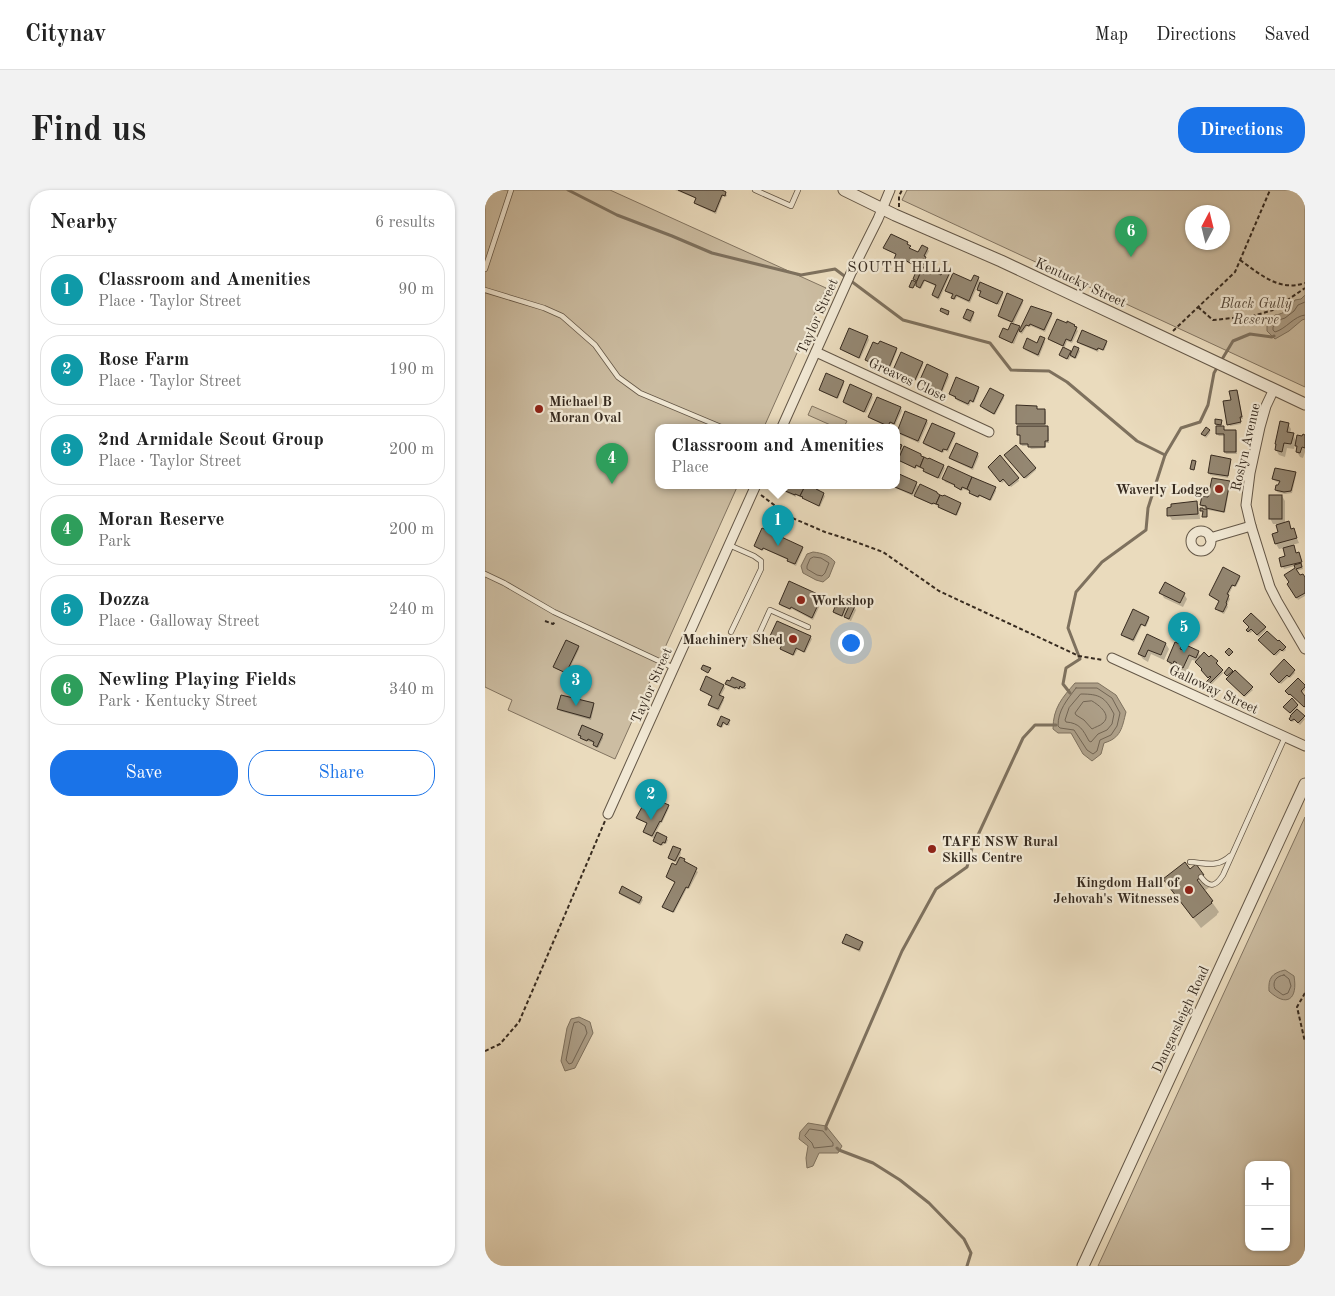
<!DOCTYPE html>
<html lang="en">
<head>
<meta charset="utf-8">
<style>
  :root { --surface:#fff; --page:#f2f2f2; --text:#222; --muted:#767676; --line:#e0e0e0; --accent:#1a73e8 }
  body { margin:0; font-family:"Old Standard TT",serif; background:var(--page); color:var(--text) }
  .controls { position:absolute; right:15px; bottom:15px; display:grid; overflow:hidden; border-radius:10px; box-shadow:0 1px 4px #0004 }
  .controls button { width:45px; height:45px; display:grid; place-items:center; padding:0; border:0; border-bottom:1px solid var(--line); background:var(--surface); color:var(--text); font:25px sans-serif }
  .compass { position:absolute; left:700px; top:15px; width:45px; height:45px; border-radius:50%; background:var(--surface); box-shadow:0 1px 4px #0004; rotate:7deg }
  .you { position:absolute; left:365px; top:452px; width:18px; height:18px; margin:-12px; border:4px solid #fff; border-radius:50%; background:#1a73e8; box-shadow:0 0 0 8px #1a73e833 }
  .badge { display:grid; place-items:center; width:32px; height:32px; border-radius:50%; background:var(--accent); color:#fff; font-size:16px; font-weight:700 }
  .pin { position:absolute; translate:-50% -41px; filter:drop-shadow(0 1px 2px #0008) }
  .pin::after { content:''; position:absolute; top:26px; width:18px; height:15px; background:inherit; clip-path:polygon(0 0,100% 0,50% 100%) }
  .popup { position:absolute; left:170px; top:234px; width:245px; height:65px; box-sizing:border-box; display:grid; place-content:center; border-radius:10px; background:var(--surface); filter:drop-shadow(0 1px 4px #0005); font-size:16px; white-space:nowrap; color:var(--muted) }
  .popup b { font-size:19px; color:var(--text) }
  .popup::after { content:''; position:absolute; left:50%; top:100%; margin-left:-10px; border:10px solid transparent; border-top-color:var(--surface) }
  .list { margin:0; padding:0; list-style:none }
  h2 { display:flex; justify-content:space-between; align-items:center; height:65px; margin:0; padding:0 20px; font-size:21px }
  h2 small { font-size:16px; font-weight:400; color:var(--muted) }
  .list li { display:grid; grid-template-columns:32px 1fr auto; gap:15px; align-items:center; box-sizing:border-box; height:70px; margin:0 10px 10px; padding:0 10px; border:1px solid var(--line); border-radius:20px }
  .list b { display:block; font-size:19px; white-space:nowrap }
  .list p { margin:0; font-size:16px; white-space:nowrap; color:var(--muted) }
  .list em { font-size:16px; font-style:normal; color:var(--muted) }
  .actions { display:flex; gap:10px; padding:15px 20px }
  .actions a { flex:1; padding:11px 0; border:1px solid var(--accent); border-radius:20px; text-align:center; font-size:18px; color:var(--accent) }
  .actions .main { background:var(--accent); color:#fff }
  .map { position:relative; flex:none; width:820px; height:1076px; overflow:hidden; border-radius:20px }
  header { display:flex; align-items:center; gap:30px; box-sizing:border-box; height:70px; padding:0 25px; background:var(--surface); border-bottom:1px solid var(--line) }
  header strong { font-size:24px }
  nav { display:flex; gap:28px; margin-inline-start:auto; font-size:18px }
  .intro { display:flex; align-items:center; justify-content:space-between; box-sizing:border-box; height:120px; padding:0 30px }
  h1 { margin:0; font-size:35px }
  .button { padding:12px 22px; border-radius:20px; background:var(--accent); color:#fff; font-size:18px; font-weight:700 }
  main { display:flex; gap:30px; padding:0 30px }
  aside { flex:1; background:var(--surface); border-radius:20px; box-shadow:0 1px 4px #0004 }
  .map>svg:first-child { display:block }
  .green { fill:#ccbda2; stroke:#827461; fill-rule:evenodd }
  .water { fill:#ad9f88; stroke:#7e715e }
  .shadow { fill:#0003 }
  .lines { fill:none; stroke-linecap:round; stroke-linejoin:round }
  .shore { stroke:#726554; stroke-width:1 }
  .stream { stroke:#7e715e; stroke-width:3 }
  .building { fill:#948772; stroke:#372b20 }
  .service-casing { stroke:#645747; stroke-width:6 }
  .minor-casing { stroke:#645747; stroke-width:11 }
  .tertiary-casing { stroke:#645747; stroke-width:13 }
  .path { stroke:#372b20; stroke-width:2; stroke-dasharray:4 2.5; stroke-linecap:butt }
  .service { stroke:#f1e8d4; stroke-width:4.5 }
  .minor { stroke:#f1e8d4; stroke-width:9 }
  .tertiary { stroke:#f1e8d4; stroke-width:11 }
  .poi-dot { fill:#8f2418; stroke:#f1e8d4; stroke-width:2 }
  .labels { text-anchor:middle; stroke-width:4.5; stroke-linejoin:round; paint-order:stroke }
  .street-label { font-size:14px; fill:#372b20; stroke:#f1e8d4 }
  .park-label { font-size:14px; font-style:italic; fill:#55483a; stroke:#f1e8d4 }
  .poi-label { font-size:14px; font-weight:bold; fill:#372b20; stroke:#f1e8d4; text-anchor:start }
  .neighbourhood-label { font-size:15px; letter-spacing:1px; fill:#372b20; stroke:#f1e8d4 }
</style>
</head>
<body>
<header>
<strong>Citynav</strong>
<nav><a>Map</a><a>Directions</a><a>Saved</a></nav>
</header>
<div class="intro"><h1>Find us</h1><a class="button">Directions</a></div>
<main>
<aside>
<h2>Nearby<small>6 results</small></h2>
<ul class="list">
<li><span class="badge" style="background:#0f9aa8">1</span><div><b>Classroom and Amenities</b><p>Place · Taylor Street</p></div><em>90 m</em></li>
<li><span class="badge" style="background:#0f9aa8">2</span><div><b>Rose Farm</b><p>Place · Taylor Street</p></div><em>190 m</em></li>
<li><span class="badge" style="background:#0f9aa8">3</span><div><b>2nd Armidale Scout Group</b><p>Place · Taylor Street</p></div><em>200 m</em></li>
<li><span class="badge" style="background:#2e9e5b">4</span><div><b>Moran Reserve</b><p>Park</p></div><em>200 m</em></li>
<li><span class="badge" style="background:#0f9aa8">5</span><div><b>Dozza</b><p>Place · Galloway Street</p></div><em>240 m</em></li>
<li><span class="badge" style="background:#2e9e5b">6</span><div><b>Newling Playing Fields</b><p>Park · Kentucky Street</p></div><em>340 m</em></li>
</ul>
<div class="actions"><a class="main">Save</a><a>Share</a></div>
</aside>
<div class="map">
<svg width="820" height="1076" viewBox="0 0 820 1076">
  <rect width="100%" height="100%" fill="#eadbbd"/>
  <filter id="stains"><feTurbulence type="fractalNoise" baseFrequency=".004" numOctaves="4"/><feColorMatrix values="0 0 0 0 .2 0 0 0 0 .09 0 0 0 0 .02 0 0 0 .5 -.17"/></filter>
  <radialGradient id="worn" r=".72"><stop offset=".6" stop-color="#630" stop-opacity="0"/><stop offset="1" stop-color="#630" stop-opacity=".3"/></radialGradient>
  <!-- green -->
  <g class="green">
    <path d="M0,0h125l216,98 -62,139h-105v58h79l-123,274 -107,-49 4,-10 -27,-13z"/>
    <path d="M422,0h398v197l-403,-187zM708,22h30v30h-30z"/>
    <path d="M327,216l35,15 -3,6h-9l-27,-12z"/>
    <path d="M820,627v449h-207zM764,975h37v82h-37z"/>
  </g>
  <!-- water -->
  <g class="water">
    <path d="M820,105v24l-3,1 -13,11 -14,8 -8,-8v-5l6,-5 2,-6c10,-1 15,-7 20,-15l6,-1z"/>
    <path d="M328,362c9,1 16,3 22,10l-6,15 -6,5 -7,-2 -13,-7 -2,-7 6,-12z"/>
    <path d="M590,493h23l18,12 10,17c-4,16 -5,26 -22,31l-3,11 -9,7 -9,-7 -12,-21h-13l-5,-4c0,-21 9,-31 22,-46z"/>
    <path d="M800,780l9,6c4,23 -7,32 -25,15 -1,-13 3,-18 16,-21z"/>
    <path d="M94,827l11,5 3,11 -18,35 -10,3 -4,-10 6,-33 4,-9z"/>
    <path d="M323,933l18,3 16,20 -4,7h-19l-6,13 -6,2 -1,-10 2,-12 -9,-7 1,-7z"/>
  </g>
  <!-- shadow -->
  <g class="shadow">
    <path d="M190,0h48l-1,2 5,3 -1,2 -3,-1 -7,18 -19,-9 -2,-2 2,-4z"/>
    <path d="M422,53l4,6 -1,1 9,4 8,-6 2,3 -4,7 2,3 -4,7 18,8 8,-3 1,2 -11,25 -5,-3 -1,-2 4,-8 -12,-6 -4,8 -2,-1 -1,-2v-4l-3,-3 1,-3 -4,-4 3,-6 -11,-5 -2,6 -7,-3 -1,-2 3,-7 -11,-5 -1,-2z"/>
    <path d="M493,88l2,3 -1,2 23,10 1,2 -4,10 -17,-7 -2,-2 2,-3 -3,-1 -2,-5 -7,16 -13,-6 -2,3h-1l-1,-2 1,-2 -6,-3 -2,-2 25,-8z"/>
    <path d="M537,111l1,2 -10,22 8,3 11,-20 19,6 1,2 -7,16 -14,-6 -1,1 -3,-1 -5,8 -3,-2 -5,12 -12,-5 -2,-2 9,-6 3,-8 -12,-5 -1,-2z"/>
    <path d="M488,123l1,2 -3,8 -6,-3 -1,-2z"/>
    <path d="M589,136l4,5 -6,12 -5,-2 -3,8 8,4 6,-4 2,2 -4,8 -6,-2 -1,3 -7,-3 -2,-2 4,-8 -13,-6 -1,-2z"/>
    <path d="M365,140l18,7 1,3 -9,19 -17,-8 -1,-2z"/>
    <path d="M559,149l1,3 -6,15 -14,-7 -1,-2 14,-3z"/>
    <path d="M594,152h27l1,2 -3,7 -5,-2 -1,3 -18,-8z"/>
    <path d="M411,159l1,2 -8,20 -21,-9 -2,-3z"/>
    <path d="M437,173l1,2 -7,16 -20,-9 -1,-2z"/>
    <path d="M463,185l1,2 -7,16 -21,-9 -1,-2z"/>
    <path d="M358,192l1,2 -6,15 -16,-7 -2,-2z"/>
    <path d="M493,198l1,3 -5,12 -3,-1 -2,4 -11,-5 -8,-7z"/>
    <path d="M753,203l5,26h-2v5l-11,2 -1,-2z"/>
    <path d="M386,205l2,2 -7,16 -21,-9 -1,-2z"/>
    <path d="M518,206l1,2 -9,17 -12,-6 -1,-3z"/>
    <path d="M393,208l23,10 1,3 -7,14 -4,-2 -3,4 -17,-8 -1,-2z"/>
    <path d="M551,217l2,3h7l1,2v15h2l1,2v14h-3v5l-15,1 -2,-3h-7l-1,-2v-7l-3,-2 1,-8 -2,-4z"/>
    <path d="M421,222l21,9 1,2 -9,20 -20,-9 -2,-3z"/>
    <path d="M736,231l1,7h2l1,3h11l1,2v21h-11l-1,-2v-16h-6l-2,-2v-8l-1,-2z"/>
    <path d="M803,234l3,5 -1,5 3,1 4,7 8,-6v16l-2,6 -3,-1 -3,-5 1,-4 -3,-4 -1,5 -7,-1 -2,9 -6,-2 -3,-5z"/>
    <path d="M724,240l1,3 -4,5 -3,-4z"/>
    <path d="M469,244l1,2 -7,16 -3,-2 -2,3 -18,-8 -1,-2z"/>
    <path d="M412,254l4,2 2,5 40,15 2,2 -5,11 -15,-6v-3l-8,-3 -1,2 -15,-7 -3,-5 -1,3z"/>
    <path d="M492,264l2,2 -6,14 -21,-10 -1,-2z"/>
    <path d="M522,267l28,11 1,2 -10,9z"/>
    <path d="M745,270l1,2 -3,16 -18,-3 -1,-3z"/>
    <path d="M506,279l27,9 1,3 -8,6 -6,-7 -3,3z"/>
    <path d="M810,283l1,2 -4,18 -7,1 -8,-2 -1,-2 4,-7 -5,-2 -2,-2z"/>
    <path d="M412,284l19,9 3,5 41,16 1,2 -4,10 -16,-7 -1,-2 -6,-3 -1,1 -16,-7 -3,-5 -1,3 -20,-9 -1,-2h5z"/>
    <path d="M459,289l51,9 1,3 -5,10 -11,-5 -1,2 -7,-3 -1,-3 -8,-3 -1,2 -5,-3 -2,-2 -10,-4z"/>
    <path d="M744,293l1,2 -5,28 -17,-3 -1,-2 -5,-1 -1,-2z"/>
    <path d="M296,295h20l10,5 6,-2 8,8 -5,11 -24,-12v2l-15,-7 -2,-2z"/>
    <path d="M797,306l3,5v23l3,-1 4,7 1,-1 6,14 -7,2 4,9 4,1 3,14 -7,2 4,6 5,3v16l-7,4 -9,-16 2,-1 -5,-8 10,-6 -1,-3 -11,3 -1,-2 -3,-9 7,-1 -3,-9 -5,1 -3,-5 4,-11 -3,-9h-4l-3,-6z"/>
    <path d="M711,312l3,6 1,11 -28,1 -3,-5z"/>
    <path d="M270,356l47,2 1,2 -7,16 -6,-3 -2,-3 -24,-11 -1,2 -6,-3z"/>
    <path d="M754,387l1,2 -4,8 -3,-1 -5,10 2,3 -3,6 1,2 -4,7 -6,-3 -1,-3 3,-6 -9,-5 -1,-2z"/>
    <path d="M676,402l23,2 3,5 -4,8 -19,-9z"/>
    <path d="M337,407l1,2 -10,21 -21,-11 -1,1 -10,-4 -1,-3z"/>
    <path d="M354,411l7,3 3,5 5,-2 2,3 -5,11 -4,-2 -3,-4 -1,2 -8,-3 -1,-3z"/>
    <path d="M663,428l1,2 -3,7 -4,-2 -8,17 -10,-5 -1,-2z"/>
    <path d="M765,437l15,1 1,2 -7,7 -6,-6 -3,2 -3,-3z"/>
    <path d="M662,445l19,9 3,5 -5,11 -13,-6 -3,8 -5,-3 -4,-5z"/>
    <path d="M286,446l39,1 2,2 -7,14 -7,-4 -4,7 -11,-5 -1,-2 2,-6 -12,-5z"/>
    <path d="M776,452l24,6 1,2 -3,2 -1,-2 -6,6z"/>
    <path d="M696,456l3,5 14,1 3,5 8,2 8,3 1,2 -1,1 6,8 -13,13 -2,-1 2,-6 -6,-6 -1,-3 -7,-9 -4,-1 -6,13 -5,-3 -3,-5 -2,3 -5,-2 -3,-5z"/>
    <path d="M93,457l1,2 -12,25 -11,-5 -2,-2z"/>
    <path d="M799,471l11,12 -5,5 -1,-1 -8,7 -8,-8z"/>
    <path d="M744,479l24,21 -8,7 -16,-16v-4l-2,-2z"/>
    <path d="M242,494h17l2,5h-5l-1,1 -3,-2 -1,2 -8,-4z"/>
    <path d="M238,495l2,3 -5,9 4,3 -5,11 -8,-4 -2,-2 4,-8 -10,-5 -2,-2z"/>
    <path d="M820,496v4l-4,4 4,3v11l-13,-13 -1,1 -3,-3z"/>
    <path d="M108,514l1,3 -3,13 -31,-9 -2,-2z"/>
    <path d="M812,515l1,2 -2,3 9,9 -5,6 -5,-5 -2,2 -3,-3 2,-4 -6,-6z"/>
    <path d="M237,528l7,3 1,2 -1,3 -5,-2 -2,4 -2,-1 -1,-2z"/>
    <path d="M94,545h23l1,3 -5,10 -3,-1v-4l-12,-3z"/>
    <path d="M183,616l1,2 -7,15h-1l-5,9 10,6 2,2 -2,4h-2l-2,2 -6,-3 -2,-2 1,-2 -9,-5 -1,-2 3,-8 -9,-4 -1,-2z"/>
    <path d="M195,660l1,3 -2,5 5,2 14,12 -9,17 -2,-1 -13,25 -9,-4 -1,-2 12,-24 -8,-4 -1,-2 11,-13 -7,-4 -2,-2z"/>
    <path d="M705,680l13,5 7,12 -6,4 15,21 -2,2v1l-16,13 -30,-38 -6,-11z"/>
    <path d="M135,703l21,5 2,2 -3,5 -19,-10z"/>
    <path d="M358,753h19l1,2 -3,7 -15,-7z"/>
  </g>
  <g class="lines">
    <!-- shore -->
    <g class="shore">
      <path d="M820,112l-7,3 -4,6 -9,7 -6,2 -6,7v3l2,2c11,-3 19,-16 30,-17"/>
      <path d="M329,367l7,1 8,5 -4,10 -3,3 -5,-1 -10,-6v-3l3,-7z"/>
      <path d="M591,498h21l15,10 8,15 -3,13 -6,9 -11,5 -3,11 -4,3 -6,-4 -13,-20 -14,-2 -2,-2c0,-16 9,-26 18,-38z"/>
      <path d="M596,504c19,0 24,3 33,20l-2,10 -5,6 -9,4 -7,8 -2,-1c-6,-11 -9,-18 -23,-19l-1,-2 4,-12z"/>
      <path d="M607,511c7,4 20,14 11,22 -3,3 -8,4 -11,6l-8,-9 -8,-5 -1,-2 8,-11z"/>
      <path d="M799,785l5,4 2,7 -3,7 -5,2 -8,-6c-3,-7 1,-13 9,-14z"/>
      <path d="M94,832l6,4 2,7 -15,30 -3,1 -3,-4 6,-30 2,-7z"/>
      <path d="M325,939l13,2 10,12v3l-19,2 -2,-5 -7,-7z"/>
    </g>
    <!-- stream -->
    <g class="stream">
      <path d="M83,0l49,25 55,21 40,17 89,22 34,-6 68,51 87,23 21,27 38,1 18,11 70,59 28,14"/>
      <path d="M736,171l12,-20 17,-7 22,3 2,-1"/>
      <path d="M585,503l-7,-9 3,-16 14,-9 -12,-31 8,-36 26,-30 44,-32 2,-22 17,-53 16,-27 19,-6 8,-17 6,-32 4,-7"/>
      <path d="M341,939v-3l76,-175 34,-62 31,-22 5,-19 51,-110 12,-13h21"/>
      <path d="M352,958l2,2 34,13 27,17 29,23 35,36 7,14 -4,13"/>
    </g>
  </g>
  <!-- building -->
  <g class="building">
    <path d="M193,0h44l4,2 -1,4 -3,-1 -7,17 -21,-9 2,-5z"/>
    <path d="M406,44l17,8 -1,2 4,2 -2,2 9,4 4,-7 6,3 -4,8 2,1 -5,12 -1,1 1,1 -4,10 -4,-2 2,-5 -4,-2 3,-6 -2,-2 -9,-5 -2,7 -8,-4 3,-8 -13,-6z"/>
    <path d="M438,77l18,8 2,-6 7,3 -12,26 -6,-3 4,-10 -12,-5 -4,8 -4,-2v-3z"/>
    <path d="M468,83l18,8 3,-6 5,2 -10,24 -13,-6 -2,4 -3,-1 2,-4 -8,-3z"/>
    <path d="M427,90l4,2 -3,6 -4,-1z"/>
    <path d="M495,92l23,10 -6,12 -18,-8 2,-5 -4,-1z"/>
    <path d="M522,103l16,7 -11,22 -14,-6z"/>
    <path d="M546,116l21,7 -8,17 -14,-6 -1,2 -3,-1 -5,7 -2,-1z"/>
    <path d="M456,118l8,3 -1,4 -8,-4z"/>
    <path d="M482,119l7,3 -4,9 -7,-3z"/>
    <path d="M572,129l10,4v-2l8,4 -1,1 3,1 -6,14 -5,-2 -3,7 -15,-7z"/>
    <path d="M526,133l9,3 -8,17 -13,-6 4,-9 5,2z"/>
    <path d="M364,138l19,8 -9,22 -19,-9z"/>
    <path d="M597,140l25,11 -4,9 -5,-2 -1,2 -20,-8z"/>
    <path d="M555,146l5,2 -7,17 -15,-7 4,-10 10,5z"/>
    <path d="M395,151l17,7 -9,22 -23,-10 8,-18 5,2z"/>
    <path d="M589,156l5,2 -4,10 -5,-3z"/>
    <path d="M578,157l8,4 -4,8 -8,-4z"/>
    <path d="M416,162l22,10 -8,18 -22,-10z"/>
    <path d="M442,174l21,10 -7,18 -22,-10z"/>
    <path d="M341,183l18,8 -7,17 -18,-8z"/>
    <path d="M471,187l23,10 -6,15 -3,-2 -2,4 -13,-6 1,-1 -7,-3z"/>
    <path d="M365,194l22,10 -8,18 -21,-10z"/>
    <path d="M505,198l14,7 -10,19 -14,-8z"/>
    <path d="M752,200l5,27h-2l1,5 -14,3 -4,-24 8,-1 -2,-9z"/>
    <path d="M392,207l24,10 -7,17 -4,-2 -2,4 -20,-9z"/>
    <path d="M531,215l21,1v3h8v15h-29z"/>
    <path d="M420,221l22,9 -9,21 -21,-9z"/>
    <path d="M730,229l7,1 -1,5 -6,-1z"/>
    <path d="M795,231l9,2 -2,9 7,1 -3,11 -7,-1 -2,9 -7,-2 1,-6h-1z"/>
    <path d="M447,233l23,10 -8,17 -4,-1 -1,3 -19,-9z"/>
    <path d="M532,236h31v15h-3v6h-17v-3h-8v-9h-3z"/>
    <path d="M731,236h8v4h12v22h-12v-18h-8z"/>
    <path d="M721,237l4,3 -5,6 -4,-2z"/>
    <path d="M818,244l2,1v13l-3,-1 -2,6 -4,-1 1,-6h-2l2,-11 5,1z"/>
    <path d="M412,253l5,2 -5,11z"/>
    <path d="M471,253l22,10 -6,15 -23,-10z"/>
    <path d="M531,255l20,23 -12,10 -20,-23z"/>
    <path d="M419,256l17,8v2l3,1 -4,10 -4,-2 -1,3 -17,-8z"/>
    <path d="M515,265l19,23 -10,8 -6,-7 -3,3 -12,-15z"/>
    <path d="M726,265l20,4 -3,17 -20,-3z"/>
    <path d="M439,267l4,2 1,-1 15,7 -6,13 -15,-7 1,-2 -4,-2z"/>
    <path d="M707,270l4,1 -2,9 -4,-1z"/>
    <path d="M463,276l24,11 -5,12 -5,-2 -1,3 -7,-4 1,-1 -13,-6z"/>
    <path d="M790,278l21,4 -5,19 -7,1 -9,-2 1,-5h2l2,-4 -8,-2z"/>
    <path d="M412,283l20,9 -5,12 -22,-9h7z"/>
    <path d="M487,287l24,10 -6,13 -11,-5 -1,2 -9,-4 1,-2 -3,-2z"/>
    <path d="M727,288l18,3 -6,31 -18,-4v-2l-6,-1 2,-9 6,1z"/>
    <path d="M435,294l17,8v1l3,2 -4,9 -3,-1 -1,1 -18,-8z"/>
    <path d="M295,295h23l2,1 -5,10 -5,-2v1l-17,-7z"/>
    <path d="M327,295l6,2 -2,2 8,4 -5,13 -17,-8 1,-1 -3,-1 5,-10 6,2z"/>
    <path d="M455,305l3,1 1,-1 17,8 -5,12 -18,-8 1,-2 -3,-1z"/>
    <rect x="784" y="305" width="13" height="24"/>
    <path d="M712,311l1,13 -31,2v-8l4,-1v-3z"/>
    <path d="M715,318h3v1h4v8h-5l1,-6h-3z"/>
    <path d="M804,331l2,8 3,-1 3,10 -22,6 -3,-10 6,-2 -2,-7z"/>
    <path d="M277,338l41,19 -8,17 -8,-3 1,-2 -25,-11 -1,2 -8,-4z"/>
    <path d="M809,355l2,8 3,-1 3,10 -21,5 -2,-9 6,-2 -2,-8z"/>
    <path d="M816,373l1,4 -6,2 4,6 3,-1 2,3v16l-9,5 -9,-14 2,-2 -5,-7 11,-7 -1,-3z"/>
    <path d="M738,377l17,9 -5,10 -3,-1 -5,9 2,1 -3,8 1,1 -4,8 -8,-3 4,-8 -10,-6z"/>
    <path d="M304,391l33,15 -10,22 -21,-11 -1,2 -11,-5z"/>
    <path d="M680,392l20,11 -5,10 -21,-10z"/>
    <path d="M353,409l9,4 -5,13 -9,-4z"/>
    <path d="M365,414l5,2 -6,13 -5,-2z"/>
    <path d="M648,419l16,8 -4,9 -4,-2 -8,16 -12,-5z"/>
    <path d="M766,423l15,14 -9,8 -6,-6 -3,3 -2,-2 3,-3 -6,-6z"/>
    <path d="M292,431l34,15 -7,16 -8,-4 -3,7 -13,-6 3,-7 -13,-6z"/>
    <path d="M782,441l11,10 1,-1 7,7 -4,4 -2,-2 -6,6 -16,-15z"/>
    <path d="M662,444l19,9 -5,12 -13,-5 -3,7 -7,-3z"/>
    <path d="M81,450l13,6 -13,27 -13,-6z"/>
    <path d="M690,452l7,3 -2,4 3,1 3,-5 13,6 -3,7 -7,-3 -6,13 -7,-3 1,-2 -3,-2 -1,3 -6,-3z"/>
    <path d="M744,458l4,4 -4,4 -4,-4z"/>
    <path d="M719,462l5,5 2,-2 7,6 -2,2 7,7 -15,15 -3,-2 6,-6 -1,-1 -2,2 -7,-8 1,-1 -7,-7z"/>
    <path d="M799,469l11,11 -6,7 -2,-2 -8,8 -9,-9z"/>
    <path d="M218,475l8,3 -3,5 -7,-4z"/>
    <path d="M744,477l4,4 -6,5 -3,-3z"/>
    <path d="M750,480l18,17 -9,9 -18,-17z"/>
    <path d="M221,486l18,9 -5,10 5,2 -6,12 -10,-4 4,-9 -12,-6z"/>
    <path d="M247,487l13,6v3l-3,2 -2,-2 -1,3 -3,-2 -1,1 -10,-4 2,-4 3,1z"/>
    <path d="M813,488l7,7v2l-4,4 4,5v10l-1,1 -14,-13 -1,1 -4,-4z"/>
    <path d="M76,505l33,8 -4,15 -33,-9z"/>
    <path d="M807,508l6,7 -8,8 -7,-6z"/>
    <path d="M812,519l8,7 -7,7 -4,-4 -3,2 -2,-2 2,-3h-1z"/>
    <path d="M236,526l9,4 -3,5 -4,-3 -2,5 -4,-2z"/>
    <path d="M97,535l21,9 -6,13 -4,-2 1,-3 -6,-3 -1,2 -7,-3 1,-2 -3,-1z"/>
    <path d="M174,611l10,4 -8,17 -1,-1 -8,15 -9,-4 4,-9 -11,-5 6,-11 3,2 2,-4 9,4z"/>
    <path d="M172,642l10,5 -2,6 -2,-1 -2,3 -8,-4z"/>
    <path d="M188,656l8,3 -6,12 -7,-3z"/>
    <path d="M195,667l5,2 -1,2 13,7 -9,20 -2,-1 -13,25 -11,-5 13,-25 -9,-5 6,-14 4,2z"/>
    <path d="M700,672l5,7 6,-5 8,11 -7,5 16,21 -2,1 1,1 -19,15 -30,-39z"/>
    <path d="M137,696l20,11 -3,6 -20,-10z"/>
    <path d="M361,744l17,8 -4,8 -17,-7z"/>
  </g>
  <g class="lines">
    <!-- service casing -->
    <g class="service-casing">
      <g id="service">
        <path d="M270,0l36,16 7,-16"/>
        <path d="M0,79l26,-79"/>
        <path d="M0,100l59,18 18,8 33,29 23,32 22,16 81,34"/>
        <path d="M244,355l25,11 7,5v8l-30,63"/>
        <path d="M0,384l19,9 50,29 120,56"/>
        <path d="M270,453l15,-33 38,17"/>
        <path d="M705,672c16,1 27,6 40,-6"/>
        <path d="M716,687c9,12 15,9 22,-2l62,-138"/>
      </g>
    </g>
    <!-- minor casing -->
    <g class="minor-casing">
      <g id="minor">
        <path d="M331,162l173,80"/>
        <path d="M789,199l-8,17 -6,21 -10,46 -4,32 5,21 19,61 7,14 28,48"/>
        <path d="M297,237l69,-154 27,-54 12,-29"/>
        <circle cx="716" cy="351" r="10"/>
        <path d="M725,348l41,-12"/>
        <path d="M627,468l193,88"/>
        <path d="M123,624l148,-329"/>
      </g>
    </g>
    <!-- tertiary casing -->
    <g class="tertiary-casing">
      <g id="tertiary">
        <path d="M359,0l51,25 106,46 304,143"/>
        <path d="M598,1076l222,-482"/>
      </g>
    </g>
    <!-- path -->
    <g class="path">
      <path d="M414,17v-11l3,-6"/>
      <path d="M755,70c20,14 39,32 65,23"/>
      <path d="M713,117l15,13 40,-4 20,-6 32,-22"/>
      <path d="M688,141l62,-59 35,-82"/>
      <path d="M276,305l29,22 35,15 28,9 30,11 56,39 140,65 24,4"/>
      <path d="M60,431l8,3 3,-3"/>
      <path d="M820,803l-8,14 8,35"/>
      <path d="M0,861l15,-7 19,-22 86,-201"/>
    </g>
    <!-- service -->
    <use href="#service" class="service"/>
    <!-- minor -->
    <use href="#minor" class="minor"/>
    <!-- tertiary -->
    <use href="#tertiary" class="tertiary"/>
  </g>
  <!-- markers -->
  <g class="poi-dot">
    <circle cx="54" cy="219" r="5"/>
    <circle cx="734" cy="299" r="5"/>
    <circle cx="316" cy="410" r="5"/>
    <circle cx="308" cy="449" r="5"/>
    <circle cx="447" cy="659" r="5"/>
    <circle cx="704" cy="700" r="5"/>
  </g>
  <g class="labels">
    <!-- street labels -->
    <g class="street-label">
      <text transform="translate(596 92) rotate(25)" y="5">Kentucky Street</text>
      <text transform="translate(332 126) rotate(-66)" y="5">Taylor Street</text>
      <text transform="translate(423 189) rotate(25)" y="5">Greaves Close</text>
      <text transform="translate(760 257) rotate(-77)" y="5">Roslyn Avenue</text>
      <text transform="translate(166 495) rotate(-66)" y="5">Taylor Street</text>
      <text transform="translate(729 499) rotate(25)" y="5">Galloway Street</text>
      <text transform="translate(695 829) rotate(-65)" y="5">Dangarsleigh Road</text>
    </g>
    <!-- park labels -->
    <g class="park-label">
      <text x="771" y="118">Black Gully<tspan x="771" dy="16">Reserve</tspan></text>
    </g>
    <!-- poi labels -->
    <g class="poi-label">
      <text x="64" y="216">Michael B<tspan x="64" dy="16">Moran Oval</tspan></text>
      <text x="724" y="304" text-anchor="end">Waverly Lodge</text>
      <text x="326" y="415">Workshop</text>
      <text x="298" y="454" text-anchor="end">Machinery Shed</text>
      <text x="457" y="656">TAFE NSW Rural<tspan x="457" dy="16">Skills Centre</tspan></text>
      <text x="694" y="697" text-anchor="end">Kingdom Hall of<tspan x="694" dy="16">Jehovah's Witnesses</tspan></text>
    </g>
    <!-- neighbourhood labels -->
    <g class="neighbourhood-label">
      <text x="415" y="82">SOUTH HILL</text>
    </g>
  </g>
  <rect width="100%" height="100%" filter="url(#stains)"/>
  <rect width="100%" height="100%" fill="url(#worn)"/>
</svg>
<div class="controls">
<button>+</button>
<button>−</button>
</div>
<svg class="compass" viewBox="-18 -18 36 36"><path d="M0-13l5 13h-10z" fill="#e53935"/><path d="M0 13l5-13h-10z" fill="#767676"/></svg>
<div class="you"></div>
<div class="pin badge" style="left:293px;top:356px;background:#0f9aa8">1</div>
<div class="popup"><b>Classroom and Amenities</b>Place</div>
<div class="pin badge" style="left:166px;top:630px;background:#0f9aa8">2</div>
<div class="pin badge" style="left:91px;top:516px;background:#0f9aa8">3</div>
<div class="pin badge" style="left:127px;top:294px;background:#2e9e5b">4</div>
<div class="pin badge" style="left:699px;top:463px;background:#0f9aa8">5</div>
<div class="pin badge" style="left:646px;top:67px;background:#2e9e5b">6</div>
</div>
</main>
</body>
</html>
